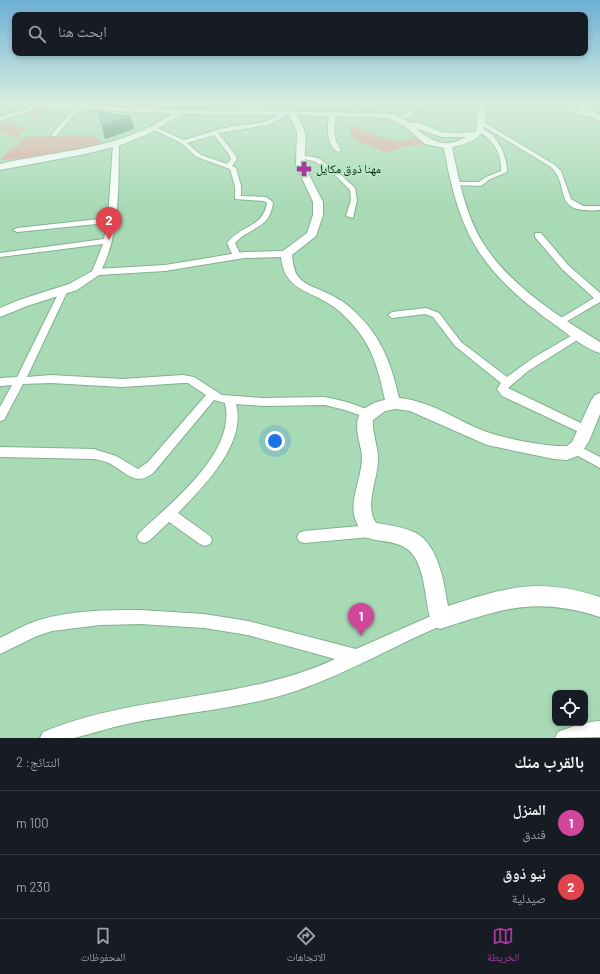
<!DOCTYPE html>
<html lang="ar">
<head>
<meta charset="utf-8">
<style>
  :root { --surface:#171b24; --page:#242831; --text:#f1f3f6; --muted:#9ea1a6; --line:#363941; --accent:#a73a9a }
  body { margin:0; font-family:Barlow,"Noto Naskh Arabic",sans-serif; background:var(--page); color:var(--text); direction:rtl }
  .controls { position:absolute; right:12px; bottom:12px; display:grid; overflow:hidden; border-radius:8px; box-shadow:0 2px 6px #0003 }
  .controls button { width:36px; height:36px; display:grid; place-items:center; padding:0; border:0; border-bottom:1px solid var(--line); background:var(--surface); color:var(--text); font:20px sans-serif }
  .you { position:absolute; left:275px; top:441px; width:14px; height:14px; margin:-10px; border:3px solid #fff; border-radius:50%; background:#1a73e8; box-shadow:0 0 0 6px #1a73e833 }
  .badge { display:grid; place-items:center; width:26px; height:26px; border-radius:50%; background:var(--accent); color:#fff; font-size:13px; font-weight:700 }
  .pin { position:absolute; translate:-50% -33px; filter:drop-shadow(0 1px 2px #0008) }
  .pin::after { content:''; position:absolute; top:21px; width:14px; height:12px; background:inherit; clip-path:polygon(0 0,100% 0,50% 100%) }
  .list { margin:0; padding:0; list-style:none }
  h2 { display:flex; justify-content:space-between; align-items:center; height:52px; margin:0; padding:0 16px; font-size:17px }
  h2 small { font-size:13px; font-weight:400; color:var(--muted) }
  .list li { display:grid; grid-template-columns:26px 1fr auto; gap:12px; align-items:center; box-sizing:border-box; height:64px; padding:0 16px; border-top:1px solid var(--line) }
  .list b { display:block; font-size:15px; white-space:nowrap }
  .list p { margin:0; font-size:13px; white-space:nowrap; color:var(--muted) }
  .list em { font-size:13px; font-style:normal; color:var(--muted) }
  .icon { flex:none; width:22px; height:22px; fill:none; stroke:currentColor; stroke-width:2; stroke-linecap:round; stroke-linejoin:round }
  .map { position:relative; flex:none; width:600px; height:738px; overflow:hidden; direction:ltr }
  .search { position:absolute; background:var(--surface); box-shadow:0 2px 6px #0003; left:12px; right:12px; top:12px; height:44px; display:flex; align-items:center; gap:10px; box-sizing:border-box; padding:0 14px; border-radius:8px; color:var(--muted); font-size:15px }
  .sheet { height:180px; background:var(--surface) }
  nav { display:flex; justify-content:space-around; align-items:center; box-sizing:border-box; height:56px; border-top:1px solid var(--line); background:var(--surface); font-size:11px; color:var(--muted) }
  nav a { display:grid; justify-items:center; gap:2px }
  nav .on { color:var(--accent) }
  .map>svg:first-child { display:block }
  .green { fill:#dca498 }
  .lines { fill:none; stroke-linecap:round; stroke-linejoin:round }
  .street-casing { stroke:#81b18e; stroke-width:2 }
  .secondary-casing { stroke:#81b18e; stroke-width:2 }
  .street { fill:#fff; fill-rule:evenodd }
  .secondary { fill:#fff; fill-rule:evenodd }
  .shaded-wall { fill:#427a6a }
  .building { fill:#5faf98; stroke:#427a6a }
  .labels { text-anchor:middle; stroke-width:4; stroke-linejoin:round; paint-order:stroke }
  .far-poi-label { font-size:12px; fill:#102315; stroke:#b6e7c3; text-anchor:start }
</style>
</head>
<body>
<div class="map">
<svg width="600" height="738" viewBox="0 0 600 738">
  <rect width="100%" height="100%" fill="#a9dab6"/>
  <!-- green -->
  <g class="green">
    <path d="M42,107l13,1 -21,11 -10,-5z"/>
    <path d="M2,120l24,8 -9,10 -17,-6v-11z"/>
    <path d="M348,124l35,14 17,3 16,-4 11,7 -26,3 -14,6 -34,-14z"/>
    <path d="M94,135l10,9 -63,13 -41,3 10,-10 9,-5 2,-6 3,-2z"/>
  </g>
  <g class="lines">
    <!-- street casing -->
    <g class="street-casing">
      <g id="street">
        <path d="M161,103h5l-10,8h-4v-2z"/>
        <path d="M419,103h4c-6,8 -17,18 -27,18v-2l16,-9z"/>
        <path d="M550,103h5l13,6 27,6 -3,2 -27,-6z"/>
        <path d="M77,105l4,1 -25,30h-4v-2z"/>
        <path d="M332,111l3,2 -1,19 2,9 5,9 -3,2c-13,-7 -10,-27 -9,-39z"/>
        <path d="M282,112l5,1 -7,6 -13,6 -49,8 18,23 1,3 -5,7 4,2 5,18v10l25,1 7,5c-3,28 -23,24 -38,41l6,13 -4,2h-3l-7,-15c14,-18 36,-15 40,-40l-3,-2 -29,-2v-13l-5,-17 -33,-12 -16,-14 -29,-14 5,-1 27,12c15,-4 30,-10 45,-13 19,-4 38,-1 53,-15zM214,135l16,21 1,3 -4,5 -26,-9 -14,-12z"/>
        <path d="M478,121h4l73,44 6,6 10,28 12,7h17v4c-50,4 -28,-22 -49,-43l-73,-44z"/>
        <path d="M478,129c18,-1 30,29 29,43l-17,7 -9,7 -28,-1 -1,-1 3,-2h24l7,-5 15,-6c1,-18 -8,-31 -23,-40z"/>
        <path d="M116,142l3,2c-1,42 2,92 -20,130h-6l-1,-2 11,-28 -103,13v-4l104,-14 3,-16 -90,9 -4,-2 4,-2 91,-10 5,-74z"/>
        <path d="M300,155l18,3 21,15 16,15 2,12 -4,18 -7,-2 5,-16 -1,-10 -15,-15 -21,-14 -16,-3 -1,-1z"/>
        <path d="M535,233h6l27,32 32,28v9l-36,21h-6l-2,-2 38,-23 -32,-29 -27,-32z"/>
        <path d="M64,287l4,3 -41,87 24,-2 71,4 61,-4 11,2 28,18 41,3 62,-1 22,5 25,9 1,3 -1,3 -4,1 -23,-8 -20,-5 -62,1 -27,-2c11,40 -33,83 -58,109l32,23 2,4 -2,4 -5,2 -5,-2 -31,-22 -20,19 -5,2 -5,-2 -2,-4 2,-4c32,-30 98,-81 86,-130l-11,-3 -60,72c-18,16 -28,0 -45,-9 -4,-2 -10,-3 -15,-4l-94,-2v-10l94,2 22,7 22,13 10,-7 58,-67 -18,-12h-5l-61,4 -71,-4 -28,1 -19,36 -4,1v-14l12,-22 -12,1v-8l17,-1 43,-87z"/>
        <path d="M426,308l13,5 22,29 46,35 26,-19 43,-25h6l2,2 -2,2 -54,34 -20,17 81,39 2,3 -2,3 -4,1 -4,-1 -79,-37 -5,-7 4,-6 -46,-37 -22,-29 -8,-3 -33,4 -4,-3 4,-3z"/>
        <path d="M575,444l25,13v11l-29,-16 -2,-3 2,-3z"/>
        <path d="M371,525l5,2 2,4 -2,4 -5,2 -67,6 -5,-2 -2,-4 2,-4 5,-2z"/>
        <path d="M140,610l64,4 44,7 108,28 84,-37 5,2 2,5 -2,5c-50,21 -97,49 -149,67 -52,17 -107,21 -160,31 -21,4 -42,11 -62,16 -10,0 -23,0 -34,0l3,-6c94,-39 200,-30 292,-73l-87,-24 -44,-7 -64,-4 -40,1 -48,6 -15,5 -37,18v-16c12,-6 24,-13 36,-17 33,-11 70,-11 104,-11z"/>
        <path d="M600,721v16l-45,1 3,-6c15,-6 27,-10 42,-11z"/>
      </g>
    </g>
    <!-- secondary casing -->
    <g class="secondary-casing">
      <g id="secondary">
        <path d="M1,103h36l143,7 4,-2 3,2 192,3 13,1 19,9 6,-1 24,10 15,1 20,-1 3,-29h6c2,29 -2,38 -33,44 7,33 13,67 31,96 26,42 75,73 117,99v11c-17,-5 -34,-21 -49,-31 -71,-52 -92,-88 -107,-174l-19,-4 -21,-18 -16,-8 -92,-3 6,9 4,12 -2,29 19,37v13l-7,21 -24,19c1,8 2,17 7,23 8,8 20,11 30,16 11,5 21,12 29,21 24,23 34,51 41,83 32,3 57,22 85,33 18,7 60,15 78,15h5l5,-4 19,-41 4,-6 5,-2v21l-11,27 -9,14 -13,5 -13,-1 -67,-14 -77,-34 -14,-2 -11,2 -12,9c-1,13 5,26 5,39 0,20 -14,47 -2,64 13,2 28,4 40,10 23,13 28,50 32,73 59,-19 91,-29 152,-9v20c-65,-21 -98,-8 -160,12l-7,-3c-10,-22 -5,-66 -29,-79 -12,-7 -27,-5 -39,-10 -5,-7 -9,-14 -11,-22 -3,-19 8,-38 8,-58 -1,-14 -11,-35 1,-47 5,-5 15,-9 22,-10 -6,-28 -12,-53 -32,-75 -7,-8 -15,-16 -25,-22 -22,-13 -44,-15 -47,-46l-37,1 -79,13 -66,4 -22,15 -50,16 -27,11v-9l19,-8 50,-16 27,-15 69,-4 79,-13 39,-1 24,-18 6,-18v-13l-17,-37 1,-33 -8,-17 -107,-1 -36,21 -28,11 -33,8 -85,16v-6c64,-15 115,-13 173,-50l-132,-7 -41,14v-4l32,-10 -28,-2zM416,128l25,9h25c-20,12 -34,5 -50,-9z"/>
        <path d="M350,103h11l19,5 -4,2z"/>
        <path d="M574,103h7l19,13v5l-18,-9z"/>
      </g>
    </g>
    <!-- street -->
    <use href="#street" class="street"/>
    <!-- secondary -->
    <use href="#secondary" class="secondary"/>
  </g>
  <!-- shaded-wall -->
  <path class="shaded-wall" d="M131,117l3,12 -29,10 -3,-13z"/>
  <!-- building -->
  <path class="building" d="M99,112l32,5 -29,9z"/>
  <!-- sky -->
  <linearGradient id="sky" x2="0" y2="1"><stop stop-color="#6db0d6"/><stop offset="0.5" stop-color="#d8eede"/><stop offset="1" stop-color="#d8eede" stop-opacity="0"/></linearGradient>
  <rect width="600" height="206" fill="url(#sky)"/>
  <!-- icons -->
  <defs>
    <g id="pharmacy-bare" transform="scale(1.2)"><path d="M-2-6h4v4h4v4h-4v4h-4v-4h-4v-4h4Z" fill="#a73a9a" stroke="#b6e7c3" stroke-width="2.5" paint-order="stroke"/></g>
  </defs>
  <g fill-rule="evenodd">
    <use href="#pharmacy-bare" x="304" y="169"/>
  </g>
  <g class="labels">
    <!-- far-poi labels -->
    <g class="far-poi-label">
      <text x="316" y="173">مهنا ذوق مكايل</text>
    </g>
  </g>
</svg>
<div class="controls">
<button><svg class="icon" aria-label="locate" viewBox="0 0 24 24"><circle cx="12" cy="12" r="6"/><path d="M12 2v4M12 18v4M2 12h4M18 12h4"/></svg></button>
</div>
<div class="you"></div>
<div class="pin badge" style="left:361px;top:636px;background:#d1479c">1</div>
<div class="pin badge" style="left:109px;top:240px;background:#e0444e">2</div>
<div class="search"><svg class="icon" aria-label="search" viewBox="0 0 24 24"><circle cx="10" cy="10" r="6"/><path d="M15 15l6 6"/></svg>ابحث هنا</div>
</div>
<section class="sheet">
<h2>بالقرب منك<small>النتائج: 2</small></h2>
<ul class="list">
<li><span class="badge" style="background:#d1479c">1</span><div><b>المنزل</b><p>فندق</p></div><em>100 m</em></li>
<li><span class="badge" style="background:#e0444e">2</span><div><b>نيو ذوق</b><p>صيدلية</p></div><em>230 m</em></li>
</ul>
</section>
<nav>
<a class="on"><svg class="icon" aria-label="map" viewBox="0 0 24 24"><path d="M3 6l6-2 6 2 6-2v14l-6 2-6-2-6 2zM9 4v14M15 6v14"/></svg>الخريطة</a>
<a><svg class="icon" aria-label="directions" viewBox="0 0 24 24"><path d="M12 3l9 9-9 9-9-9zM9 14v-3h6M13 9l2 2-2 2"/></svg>الاتجاهات</a>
<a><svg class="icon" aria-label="saved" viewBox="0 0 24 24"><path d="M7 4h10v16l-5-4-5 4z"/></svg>المحفوظات</a>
</nav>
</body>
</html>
